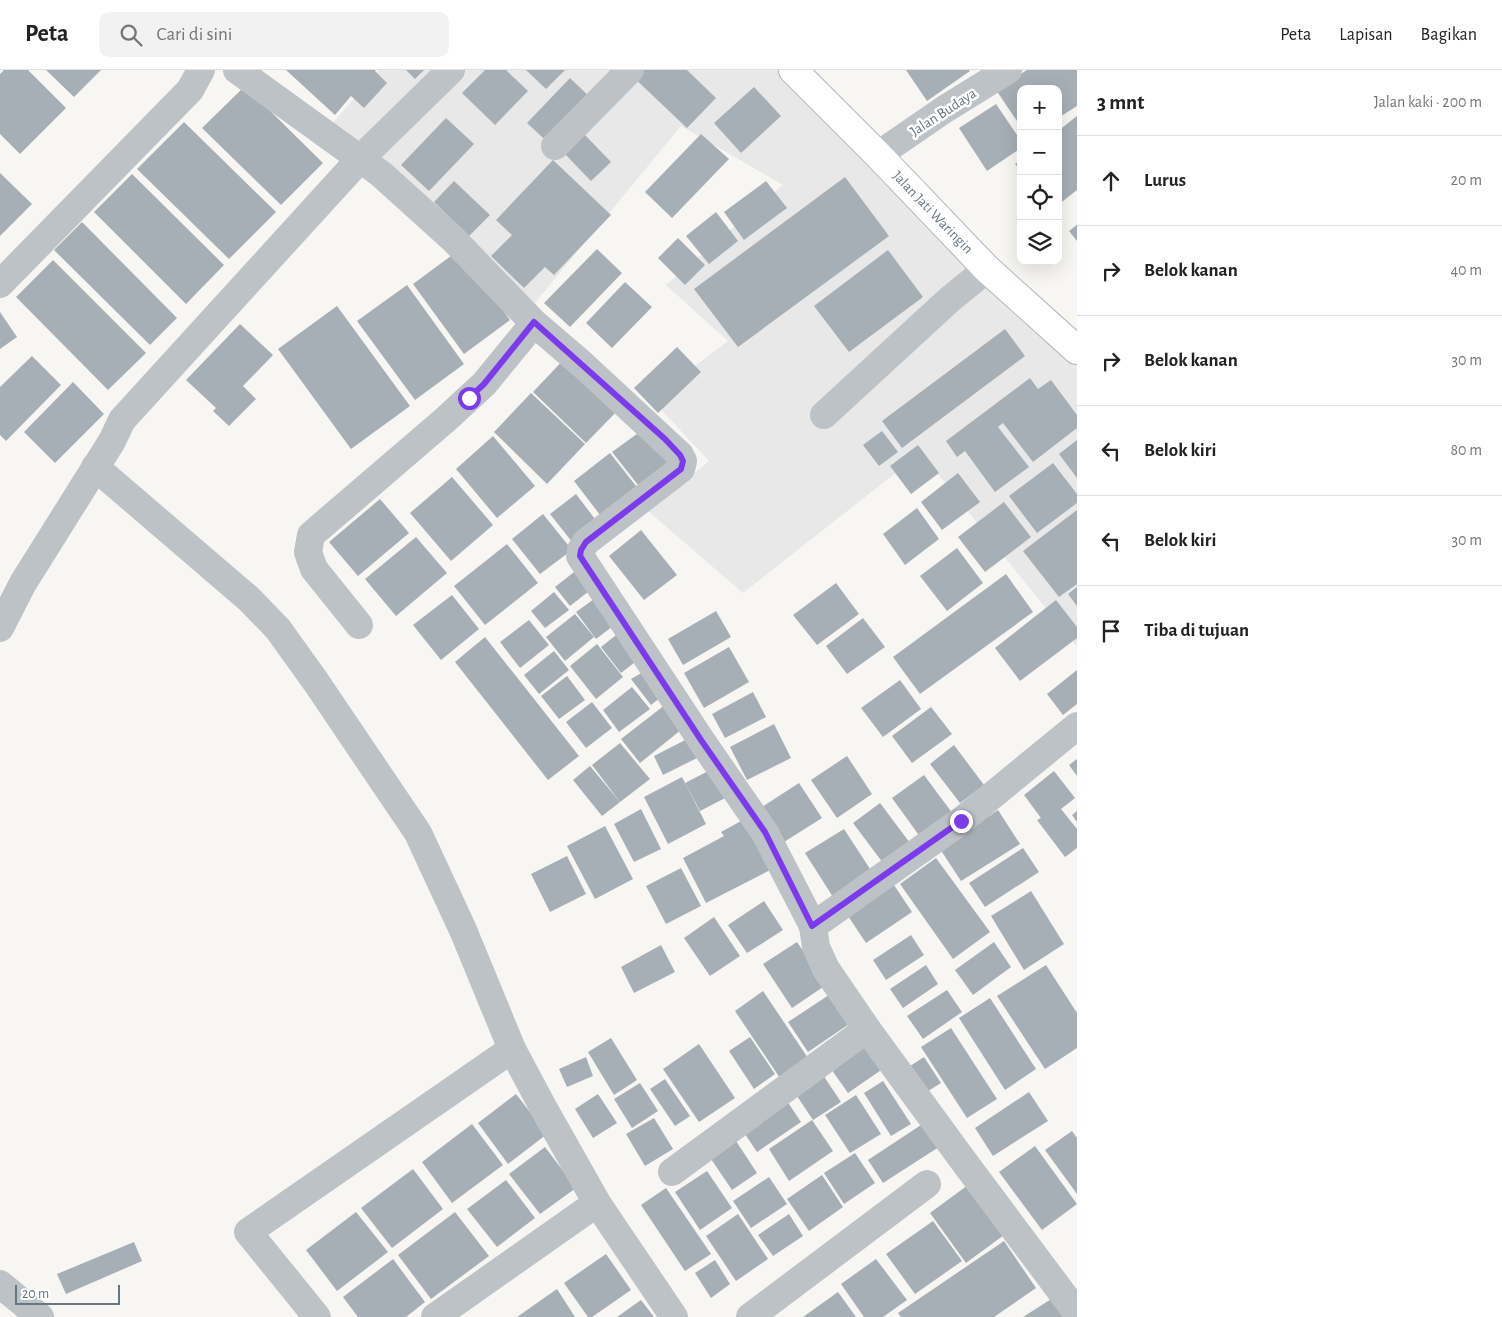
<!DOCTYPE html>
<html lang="id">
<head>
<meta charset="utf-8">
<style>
  :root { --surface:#fff; --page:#f2f2f2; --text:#222; --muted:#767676; --line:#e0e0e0 }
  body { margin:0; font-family:"Alegreya Sans",sans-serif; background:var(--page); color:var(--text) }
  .controls { position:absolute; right:15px; top:15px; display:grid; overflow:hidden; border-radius:10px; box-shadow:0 5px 20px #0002 }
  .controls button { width:45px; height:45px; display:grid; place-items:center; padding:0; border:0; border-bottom:1px solid var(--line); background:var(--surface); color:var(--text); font:25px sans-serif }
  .scale { position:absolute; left:15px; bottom:12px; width:105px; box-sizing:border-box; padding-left:5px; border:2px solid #667784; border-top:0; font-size:14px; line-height:18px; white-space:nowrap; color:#667784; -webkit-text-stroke:4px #fff; paint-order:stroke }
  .stop { position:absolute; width:15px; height:15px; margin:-11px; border:4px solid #7c3aed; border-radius:50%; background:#fff }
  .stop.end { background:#7c3aed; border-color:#fff; box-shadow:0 1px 5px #0008 }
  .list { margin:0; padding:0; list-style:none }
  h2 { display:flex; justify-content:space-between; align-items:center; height:65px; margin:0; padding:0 20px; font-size:21px }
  h2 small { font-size:16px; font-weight:400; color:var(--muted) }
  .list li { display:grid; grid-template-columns:32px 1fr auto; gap:15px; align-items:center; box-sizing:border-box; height:90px; padding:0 20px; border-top:1px solid var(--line) }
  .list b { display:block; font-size:19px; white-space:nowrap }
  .list em { font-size:16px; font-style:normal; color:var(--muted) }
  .icon { flex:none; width:28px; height:28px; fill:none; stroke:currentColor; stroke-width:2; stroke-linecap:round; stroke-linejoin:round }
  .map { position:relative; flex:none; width:1077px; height:1247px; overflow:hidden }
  header { display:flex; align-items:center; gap:30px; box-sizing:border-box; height:70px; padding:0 25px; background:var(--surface); border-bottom:1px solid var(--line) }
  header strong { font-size:24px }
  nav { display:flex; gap:28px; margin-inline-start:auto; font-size:18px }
  .search { width:350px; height:45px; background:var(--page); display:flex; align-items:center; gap:12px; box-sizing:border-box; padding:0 18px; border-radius:10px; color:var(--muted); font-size:19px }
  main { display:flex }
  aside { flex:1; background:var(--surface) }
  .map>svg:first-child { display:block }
  .built { fill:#e7e8e7 }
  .building { fill:#a6afb5 }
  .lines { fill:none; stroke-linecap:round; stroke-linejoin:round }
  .major-casing { stroke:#b1b6ba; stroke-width:30 }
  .minor { stroke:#bdc2c6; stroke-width:28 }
  .major { stroke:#fff; stroke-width:28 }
  .route { stroke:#7c3aed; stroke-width:6 }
  .labels { text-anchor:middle; stroke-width:5; stroke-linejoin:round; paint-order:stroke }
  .street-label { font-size:15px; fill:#667784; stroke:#fff }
</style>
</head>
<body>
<header>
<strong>Peta</strong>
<div class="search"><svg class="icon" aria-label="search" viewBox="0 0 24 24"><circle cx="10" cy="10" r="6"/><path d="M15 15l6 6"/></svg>Cari di sini</div>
<nav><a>Peta</a><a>Lapisan</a><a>Bagikan</a></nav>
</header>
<main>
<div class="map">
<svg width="1077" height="1247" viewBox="0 0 1077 1247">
  <rect width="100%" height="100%" fill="#f7f6f3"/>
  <!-- built -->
  <path class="built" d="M379,0h414l284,280v297l-156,-194 -178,140 -95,-82 61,-50 -58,-62 77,-58 -62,-56 117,-100 -102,-59 -147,178 -210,-171z"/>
  <!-- building -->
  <g class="building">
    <path d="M4,0h24l38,38 -46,46 -20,-20v-60z"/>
    <path d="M46,0h55l-27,27z"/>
    <path d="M286,0h90l-1,1 12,12 -23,25 -13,-12 -16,19z"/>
    <path d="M406,0h18l-9,9z"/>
    <path d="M485,0h21l22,21 -33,34 -33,-32z"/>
    <path d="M526,0h39l-19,19z"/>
    <path d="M635,0h52l29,28 -29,30 -57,-54z"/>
    <path d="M906,0h63l1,1 -43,30z"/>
    <path d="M1027,0h50v36l-19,12v-29h-37v38l-25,-37z"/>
    <path d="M570,8l25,24 -43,44 -25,-23z"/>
    <path d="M245,16l78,77 -42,42 -79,-77z"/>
    <path d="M754,17l27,29 -40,37 -27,-30z"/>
    <path d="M996,34l25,37v7l-34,23 -28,-43z"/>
    <path d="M1077,46v74l-19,15v-74z"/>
    <path d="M446,48l28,26 -45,47 -28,-26z"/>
    <path d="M184,52l92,90 -47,47 -92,-90z"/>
    <path d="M584,64l27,28 -20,19 -27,-28z"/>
    <path d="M701,64l28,25 -57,59 -27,-26z"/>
    <path d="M553,90l58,55 -57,60 -9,-8 -21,21 -33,-32 21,-21 -16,-15z"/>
    <path d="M1021,90v11l-6,-7z"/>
    <path d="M0,103l32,31 -32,32z"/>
    <path d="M132,104l92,91 -38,39 -92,-92z"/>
    <path d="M845,107l44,59 -151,111 -44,-58z"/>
    <path d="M454,111l36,34 -21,21 -35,-34z"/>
    <path d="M766,111l21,27 -43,32 -20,-28z"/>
    <path d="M716,142l22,29 -29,23 -23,-28z"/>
    <path d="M82,152l95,96 -27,27 -96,-95z"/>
    <path d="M1077,155v16l-8,-10z"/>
    <path d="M678,168l27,27 -20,20 -27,-27z"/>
    <path d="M597,179l25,24 -52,54 -26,-24z"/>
    <path d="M459,180l51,70 -46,34 -51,-70z"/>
    <path d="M888,180l35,47 -74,55 -35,-46z"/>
    <path d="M53,190l93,93 -38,37 -92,-93z"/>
    <path d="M625,212l27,25 -40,41 -26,-25z"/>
    <path d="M407,215l57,79 -49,36 -58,-79z"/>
    <path d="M337,236l73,100 -59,43 -73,-100z"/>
    <path d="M0,242l17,25 -17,12z"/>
    <path d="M240,254l33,31 -30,31 13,13 -27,27 -16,-15 3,-3 -30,-28z"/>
    <path d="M1005,259l20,27 -123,92 -20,-27z"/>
    <path d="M677,277l24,25 -43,41 -24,-25z"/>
    <path d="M568,285l54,51 -36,37 -53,-51z"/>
    <path d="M32,286l29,29 -55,56 -6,-6v-48z"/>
    <path d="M1030,308l8,11 13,-9 26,35v13l-44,34 -30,-39 -5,4 31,40 -34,25 -30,-41 -8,6 -11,-16z"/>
    <path d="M73,312l31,32 -49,49 -31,-31z"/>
    <path d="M531,323l54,51 -38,40 -53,-52z"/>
    <path d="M648,356l32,34 -38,30 -30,-38z"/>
    <path d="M882,361l16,21 -19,14 -16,-21z"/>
    <path d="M493,366l42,50 -38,32 -41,-49z"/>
    <path d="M1077,370v38l-18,-24z"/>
    <path d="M918,375l21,28 -28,21 -21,-28z"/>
    <path d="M610,383l30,38 -36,29 -30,-39z"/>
    <path d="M1053,393l24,31v9l-40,30 -28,-37z"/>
    <path d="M958,403l22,29 -38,28 -21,-28z"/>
    <path d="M452,407l41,48 -42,36 -41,-48z"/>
    <path d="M576,424l22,29 -25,20 -23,-29z"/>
    <path d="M380,429l29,34 -51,43 -29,-34z"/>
    <path d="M1004,432l27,35 -46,35 -27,-35z"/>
    <path d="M917,438l22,31 -34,26 -22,-31z"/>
    <path d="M1077,440v74l-18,13 -36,-46z"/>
    <path d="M543,444l29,36 -32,24 -28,-35z"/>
    <path d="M641,460l36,45 -33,25 -35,-44z"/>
    <path d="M416,467l31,36 -51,43 -31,-37z"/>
    <path d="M507,474l31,39 -53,42 -31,-39z"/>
    <path d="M957,478l26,35 -36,28 -27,-35z"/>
    <path d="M583,495l15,19 -28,22 -15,-19z"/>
    <path d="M1006,504l27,38 -113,82 -27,-37z"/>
    <path d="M836,513l23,31 -42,31 -24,-30z"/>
    <path d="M1077,517v19l-9,-12z"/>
    <path d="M554,522l15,18 -24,18 -14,-17z"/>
    <path d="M601,524l20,26 -25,19 -20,-27z"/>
    <path d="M452,525l27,34 -38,31 -28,-35z"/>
    <path d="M1056,530l21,27v11l-57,43 -25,-33z"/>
    <path d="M716,541l15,26 -48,28 -15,-26z"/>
    <path d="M575,544l19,23 -29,24 -19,-24z"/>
    <path d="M863,548l22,29 -38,27 -21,-28z"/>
    <path d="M529,550l20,25 -29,23 -20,-26z"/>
    <path d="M625,558l19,27 -23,18 -20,-26z"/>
    <path d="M485,567l94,119 -31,24 -93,-118z"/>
    <path d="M597,574l26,33 -27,22 -26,-33z"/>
    <path d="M729,577l20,35 -45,26 -20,-35z"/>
    <path d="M554,581l15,19 -30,24 -15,-19z"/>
    <path d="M650,598l16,25 -15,12 -20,-26z"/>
    <path d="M1077,600v34l-14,11 -16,-21z"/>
    <path d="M567,606l18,24 -26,19 -18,-23z"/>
    <path d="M900,610l21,29 -38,28 -22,-29z"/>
    <path d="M632,617l18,22 -31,23 -16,-22z"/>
    <path d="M753,622l13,25 -41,21 -13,-24z"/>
    <path d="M670,631l17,24 -47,38 -19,-24z"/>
    <path d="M592,632l20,26 -26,20 -20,-26z"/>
    <path d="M931,637l21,27 -40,29 -20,-27z"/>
    <path d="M774,654l17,34 -44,22 -17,-33z"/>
    <path d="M693,666l10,19 -40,20 -9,-19z"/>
    <path d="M620,673l30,36 -30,23 -28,-37z"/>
    <path d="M954,675l30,40 -24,18 -30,-39z"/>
    <path d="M847,686l25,38 -35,24 -26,-38z"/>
    <path d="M1077,689v17l-8,-11z"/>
    <path d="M590,696l30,36 -18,14 -29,-36z"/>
    <path d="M716,697l15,28 -31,16 -15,-28z"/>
    <path d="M1054,701l21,27 -14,11 16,20v19l-12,9 -28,-37 4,-2 -17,-23z"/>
    <path d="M924,705l29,39 -32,24 -29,-40z"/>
    <path d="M682,707l24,47 -38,20 -24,-47z"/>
    <path d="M799,713l23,35 -38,24 -22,-35z"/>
    <path d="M880,733l30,40 -27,20 -30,-40z"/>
    <path d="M641,739l20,40 -27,13 -20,-38z"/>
    <path d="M998,740l22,34 -59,37 -21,-32z"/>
    <path d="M1077,741v11l-5,-7z"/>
    <path d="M752,745l26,51 -72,37 -23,-45 41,-22 -3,-4z"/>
    <path d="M605,756l28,53 -38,20 -28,-53z"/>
    <path d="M844,759l28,43 -39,25 -28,-44z"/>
    <path d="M1023,778l16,24 -54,35 -16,-24z"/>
    <path d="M567,786l19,38 -36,18 -19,-38z"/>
    <path d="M936,788l54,74 -37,27 -53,-75z"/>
    <path d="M681,798l20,38 -35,18 -20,-38z"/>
    <path d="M890,809l22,33 -46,31 -22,-33z"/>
    <path d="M1031,821l33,53 -40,26 -33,-54z"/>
    <path d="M764,831l19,29 -36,23 -19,-28z"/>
    <path d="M714,847l26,39 -30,20 -26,-38z"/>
    <path d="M911,865l13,20 -38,25 -13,-20z"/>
    <path d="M797,872l29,43 -34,23 -29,-44z"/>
    <path d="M994,872l17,25 -38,28 -18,-25z"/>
    <path d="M661,875l14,27 -41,21 -13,-26z"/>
    <path d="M926,895l12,19 -35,24 -13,-19z"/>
    <path d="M1046,895l31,48v35l-32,21 -48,-73z"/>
    <path d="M947,920l15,22 -39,27 -16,-23z"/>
    <path d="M763,921l45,67 -28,20 -45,-67z"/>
    <path d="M835,921l20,29 -47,32 -20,-30z"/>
    <path d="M990,928l46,71 -31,21 -46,-72z"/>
    <path d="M951,958l46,71 -30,19 -46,-71z"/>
    <path d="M750,967l25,37 -21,15 -25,-38z"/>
    <path d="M611,968l26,42 -23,15 -26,-43z"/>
    <path d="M866,971l18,27 -36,25 -19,-27z"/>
    <path d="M699,974l36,54 -36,24 -36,-53z"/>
    <path d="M586,987l7,19 -26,11 -8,-18z"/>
    <path d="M924,987l17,26 -21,13 -16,-26z"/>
    <path d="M821,1002l20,30 -28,18 -20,-30z"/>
    <path d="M665,1009l25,37 -15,10 -25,-37z"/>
    <path d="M883,1011l28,43 -20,12 -27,-43z"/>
    <path d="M640,1013l18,28 -26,17 -18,-29z"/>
    <path d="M1029,1022l19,29 -55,35 -18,-28z"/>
    <path d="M516,1024l31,40 -39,30 -30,-41z"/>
    <path d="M598,1024l19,29 -24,15 -18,-29z"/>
    <path d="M856,1025l25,39 -31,19 -25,-38z"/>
    <path d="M785,1028l16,24 -44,30 -16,-24z"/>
    <path d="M654,1048l19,31 -28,17 -19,-32z"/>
    <path d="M812,1050l21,31 -44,30 -20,-32z"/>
    <path d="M927,1051l15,24 -59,38 -15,-23z"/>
    <path d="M472,1054l31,41 -51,38 -30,-41z"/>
    <path d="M1072,1061l5,7v56l-32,-44z"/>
    <path d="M734,1068l23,35 -25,17 -23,-34z"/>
    <path d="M1035,1076l42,58 -35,26 -43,-58z"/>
    <path d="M545,1077l31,41 -36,26 -31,-40z"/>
    <path d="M855,1083l20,30 -31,21 -20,-31z"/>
    <path d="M413,1099l30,40 -51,39 -31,-40z"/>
    <path d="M707,1101l25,37 -32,22 -25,-38z"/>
    <path d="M822,1105l21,32 -34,24 -22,-32z"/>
    <path d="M769,1107l18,27 -36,24 -18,-27z"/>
    <path d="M506,1110l29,38 -38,29 -30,-38z"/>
    <path d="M968,1115l36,50 -38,28 -36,-50z"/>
    <path d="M666,1118l45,66 -26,17 -44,-66z"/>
    <path d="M356,1142l32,40 -51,39 -31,-41z"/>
    <path d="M455,1142l34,44 -58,43 -33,-44z"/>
    <path d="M738,1144l30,45 -32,22 -30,-45z"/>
    <path d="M789,1144l14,22 -30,20 -15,-21z"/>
    <path d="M933,1151l29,40 -47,33 -29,-40z"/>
    <path d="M1004,1171l32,47 -42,29h-93l-3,-4z"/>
    <path d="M134,1172l8,19 -76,33 -9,-20z"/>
    <path d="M606,1184l25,36 -39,27h-4l-24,-34z"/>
    <path d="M393,1189l32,43 -19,15h-48l-15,-20z"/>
    <path d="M876,1189l31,41 -24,17h-19l-23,-33z"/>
    <path d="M715,1190l15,24 -19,14 -16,-25z"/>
    <path d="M557,1219l18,28h-58z"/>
    <path d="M838,1222l18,25h-53z"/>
    <path d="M1056,1226l13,21h-46z"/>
    <path d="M641,1230l13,17h-37z"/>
  </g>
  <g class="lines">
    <!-- major casing -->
    <g class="major-casing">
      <path id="major" d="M793,0l85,85 109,114 90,81"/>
    </g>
    <!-- minor -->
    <g class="minor">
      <path d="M237,0l144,104 72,65 81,84 49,42 97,90 3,6 -2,8 -95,73 -5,8 -1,6 121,184 64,93 48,93"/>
      <path d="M555,76l75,-76"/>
      <path d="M878,85l67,-46 63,-39"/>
      <path d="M0,214l190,-194 11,-20"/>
      <path d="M824,345l125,-115 38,-31"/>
      <path d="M95,397l154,132 29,30 38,53 102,151 45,97 49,119 32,60 53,94 77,114"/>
      <path d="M359,555l-45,-56 -6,-17 3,-17 134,-115 39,-36 50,-61"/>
      <path d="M0,558l23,-45 89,-142 10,-21 238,-261 91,-89"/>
      <path d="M1077,656l-116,95 -148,105 3,21 10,22 41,60 95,130 115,154"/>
      <path d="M672,1102l195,-143"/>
      <path d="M0,1214l40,33"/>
      <path d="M317,1247l-69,-85 264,-183"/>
      <path d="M435,1247l162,-114"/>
      <path d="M750,1247l177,-133"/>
    </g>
    <!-- major -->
    <use href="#major" class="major"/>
  </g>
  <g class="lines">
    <!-- route -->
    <path class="route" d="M469,328l15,-14 50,-62 131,117 15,16 3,6 -2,8 -95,73 -5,8 -1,6 121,184 64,92 47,94 149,-105"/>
  </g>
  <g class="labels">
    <!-- street labels -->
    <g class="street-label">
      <text transform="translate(943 42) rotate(-33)" y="5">Jalan Budaya</text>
      <text transform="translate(933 142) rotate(46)" y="5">Jalan Jati Waringin</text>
    </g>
  </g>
</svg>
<div class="controls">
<button>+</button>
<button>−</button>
<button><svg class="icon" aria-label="locate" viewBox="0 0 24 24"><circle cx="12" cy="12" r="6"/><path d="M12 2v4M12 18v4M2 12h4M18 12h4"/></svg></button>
<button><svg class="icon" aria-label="layers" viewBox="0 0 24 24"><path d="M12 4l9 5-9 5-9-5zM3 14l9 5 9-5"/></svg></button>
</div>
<div class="scale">20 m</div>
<div class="stop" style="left:469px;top:328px"></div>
<div class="stop end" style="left:961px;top:751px"></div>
</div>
<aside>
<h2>3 mnt<small>Jalan kaki · 200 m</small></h2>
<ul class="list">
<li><svg class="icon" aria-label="ahead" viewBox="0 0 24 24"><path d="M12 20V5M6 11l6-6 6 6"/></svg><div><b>Lurus</b></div><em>20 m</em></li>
<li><svg class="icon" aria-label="right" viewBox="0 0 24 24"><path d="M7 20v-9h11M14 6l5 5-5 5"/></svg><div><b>Belok kanan</b></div><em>40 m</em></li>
<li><svg class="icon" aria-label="right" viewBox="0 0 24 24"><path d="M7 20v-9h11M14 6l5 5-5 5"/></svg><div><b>Belok kanan</b></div><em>30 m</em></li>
<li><svg class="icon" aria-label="left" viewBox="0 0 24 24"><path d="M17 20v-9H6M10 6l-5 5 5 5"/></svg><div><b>Belok kiri</b></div><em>80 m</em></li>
<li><svg class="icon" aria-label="left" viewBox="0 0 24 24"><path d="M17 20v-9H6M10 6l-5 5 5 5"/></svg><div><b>Belok kiri</b></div><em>30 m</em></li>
<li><svg class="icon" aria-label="arrive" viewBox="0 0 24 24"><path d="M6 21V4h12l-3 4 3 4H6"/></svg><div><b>Tiba di tujuan</b></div></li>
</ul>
</aside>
</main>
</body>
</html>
